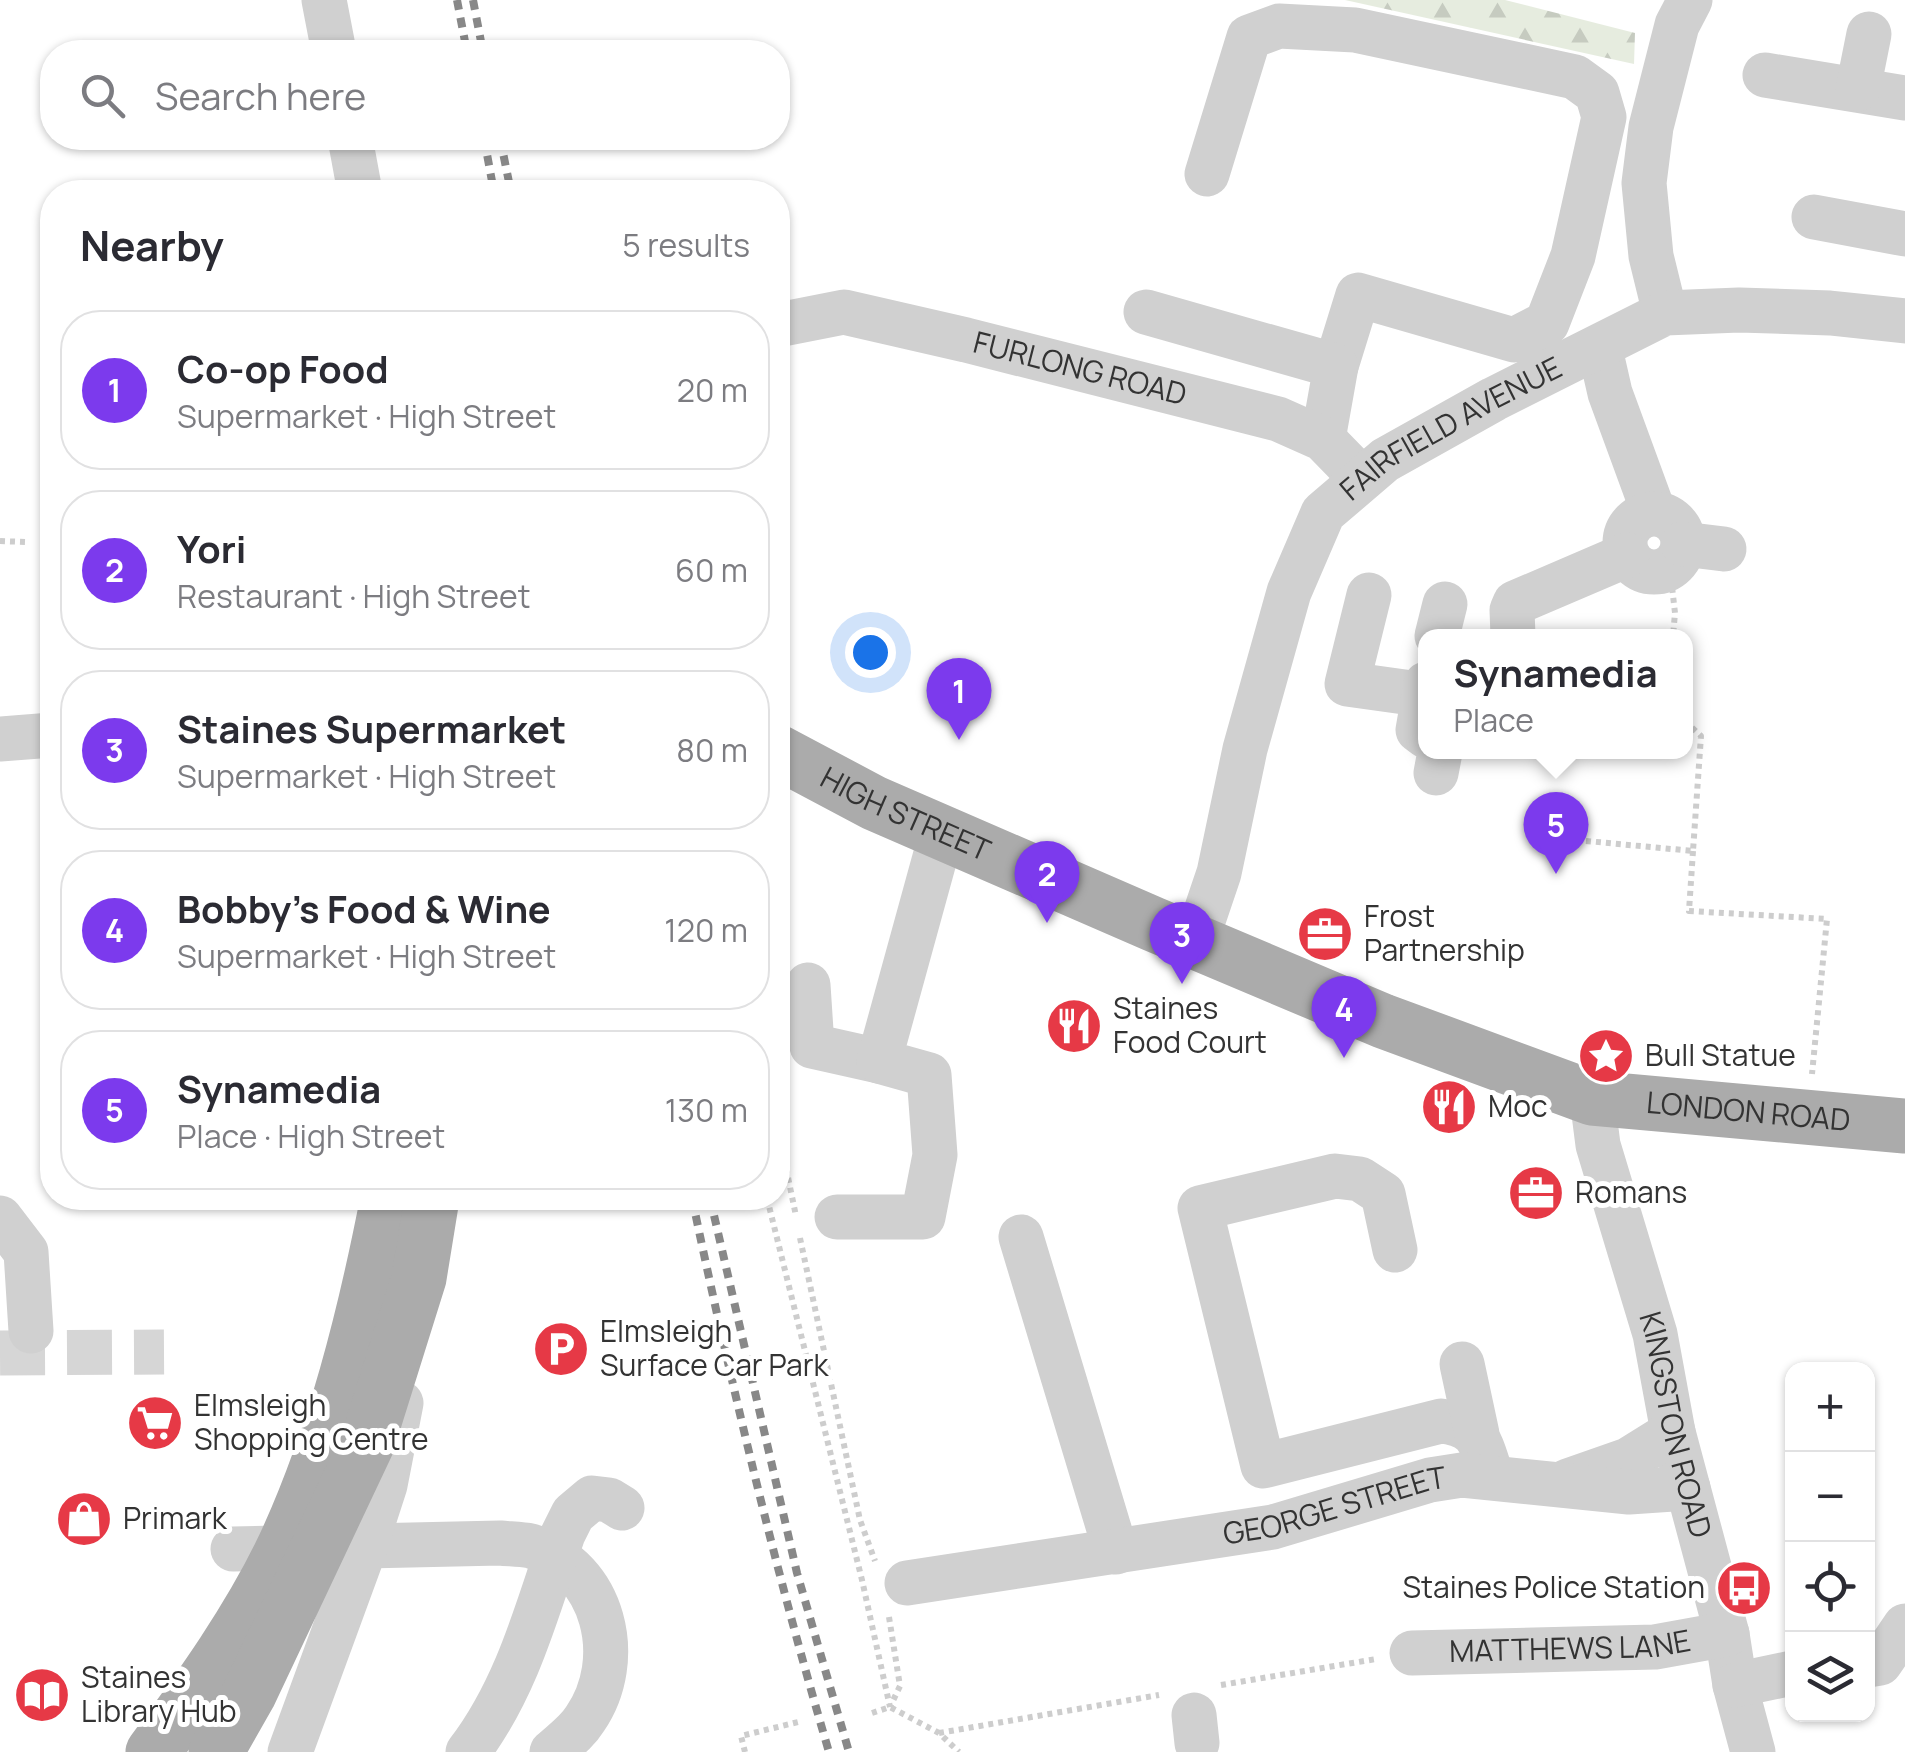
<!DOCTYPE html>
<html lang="en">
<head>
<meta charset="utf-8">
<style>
  :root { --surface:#fff; --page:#f7f7f7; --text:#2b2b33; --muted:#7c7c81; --line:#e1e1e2; --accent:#7c3aed }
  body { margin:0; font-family:Manrope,sans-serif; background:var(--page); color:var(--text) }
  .controls { position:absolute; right:30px; bottom:30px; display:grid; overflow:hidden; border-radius:20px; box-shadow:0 2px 8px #0004 }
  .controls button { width:90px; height:90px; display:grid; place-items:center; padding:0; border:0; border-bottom:2px solid var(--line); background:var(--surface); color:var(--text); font:50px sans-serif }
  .you { position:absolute; left:870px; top:652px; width:35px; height:35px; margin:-25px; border:8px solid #fff; border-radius:50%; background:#1a73e8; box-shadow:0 0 0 15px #1a73e833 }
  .badge { display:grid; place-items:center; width:65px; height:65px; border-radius:50%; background:var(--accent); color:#fff; font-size:32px; font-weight:700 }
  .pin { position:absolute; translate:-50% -82px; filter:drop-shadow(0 2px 5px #0008) }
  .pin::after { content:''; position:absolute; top:52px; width:35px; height:30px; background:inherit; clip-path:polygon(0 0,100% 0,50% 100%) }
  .popup { position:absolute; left:1418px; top:629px; width:275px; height:130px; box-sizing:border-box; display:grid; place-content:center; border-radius:20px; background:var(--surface); filter:drop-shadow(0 2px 8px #0005); font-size:32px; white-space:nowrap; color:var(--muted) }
  .popup b { font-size:38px; color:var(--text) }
  .popup::after { content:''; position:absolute; left:50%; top:100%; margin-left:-20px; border:20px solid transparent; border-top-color:var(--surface) }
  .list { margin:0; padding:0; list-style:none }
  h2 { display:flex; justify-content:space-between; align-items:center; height:130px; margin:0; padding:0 40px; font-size:42px }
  h2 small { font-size:32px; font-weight:400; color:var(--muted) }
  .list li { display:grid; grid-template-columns:65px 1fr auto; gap:30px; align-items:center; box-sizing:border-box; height:160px; margin:0 20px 20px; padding:0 20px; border:2px solid var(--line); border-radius:40px }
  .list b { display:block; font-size:38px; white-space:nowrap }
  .list p { margin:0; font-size:32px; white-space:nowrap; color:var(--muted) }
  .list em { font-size:32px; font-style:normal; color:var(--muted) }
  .icon { flex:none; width:55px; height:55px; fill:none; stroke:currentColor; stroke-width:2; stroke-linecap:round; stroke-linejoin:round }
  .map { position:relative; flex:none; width:1905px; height:1752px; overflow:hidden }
  .search { position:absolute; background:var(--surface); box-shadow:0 2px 8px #0004; left:40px; top:40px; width:750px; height:110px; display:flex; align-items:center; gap:25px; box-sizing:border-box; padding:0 35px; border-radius:40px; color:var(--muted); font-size:38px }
  .panel { position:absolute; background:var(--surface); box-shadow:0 2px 8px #0004; left:40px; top:180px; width:750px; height:1030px; border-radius:40px }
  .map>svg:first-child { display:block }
  .forest { fill:url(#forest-firs) }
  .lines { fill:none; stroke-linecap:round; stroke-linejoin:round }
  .minor-tunnel { stroke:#d6d6d6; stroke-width:45; stroke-dasharray:45 22; stroke-linecap:butt }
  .path { stroke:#cdcdcd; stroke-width:6; stroke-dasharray:5 5; stroke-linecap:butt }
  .minor { stroke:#d0d0d0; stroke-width:45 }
  .major { stroke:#ababab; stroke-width:55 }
  .rail { stroke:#888; stroke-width:8; stroke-dasharray:10 8; stroke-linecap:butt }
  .labels { text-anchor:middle; stroke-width:10; stroke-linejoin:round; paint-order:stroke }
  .street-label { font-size:30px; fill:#333; stroke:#fff }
  .poi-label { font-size:30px; fill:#333; stroke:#fff; text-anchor:start }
</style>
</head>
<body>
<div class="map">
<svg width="1905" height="1752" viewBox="0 0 1905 1752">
  <defs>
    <pattern id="forest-firs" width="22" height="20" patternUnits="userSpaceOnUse" patternTransform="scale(2.5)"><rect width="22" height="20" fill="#e6ecdf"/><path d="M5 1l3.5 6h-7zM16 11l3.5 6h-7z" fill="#c6cbc0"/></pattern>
  </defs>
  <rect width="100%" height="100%" fill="#fff"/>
  <!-- forest -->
  <path class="forest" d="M1345,0h160l130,33 -1,31z"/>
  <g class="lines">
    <!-- minor-tunnel -->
    <path class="minor-tunnel" d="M0,1353l164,-1"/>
    <!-- path -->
    <g class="path">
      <path d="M0,541l25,1"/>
      <path d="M1671,578l4,35 -2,23"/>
      <path d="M1576,840l117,11 8,-115 -15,-14"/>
      <path d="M1693,851l-4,60 138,8 -15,155"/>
      <path d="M778,1129l18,87"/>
      <path d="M767,1198l95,382 28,127"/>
      <path d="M800,1238l60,282 15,41"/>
      <path d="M889,1617l11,69 -10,21"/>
      <path d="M1221,1685l155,-26"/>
      <path d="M872,1713l18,-6 49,26 20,19"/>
      <path d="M939,1733l220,-38"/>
      <path d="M745,1752l-4,-16 57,-14"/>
    </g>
    <!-- minor -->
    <g class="minor">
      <path d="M324,0l10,52"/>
      <path d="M1765,75l140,23"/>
      <path d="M1858,89l11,-55"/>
      <path d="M350,138l10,54"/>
      <path d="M1207,174l42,-137 30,-11 76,4 220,47 22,16 7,24 -31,139 -26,67 -33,17 -156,-45 -22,71"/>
      <path d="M1814,217l91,17"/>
      <path d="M1146,312l190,54 -13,73"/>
      <path d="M1665,313l-14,-57 -7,-73 7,-56 26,-102 13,-25"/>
      <path id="s1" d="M778,325l66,-13 122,28 312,79 45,20 39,40"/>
      <path d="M1600,349l10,44 44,120"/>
      <circle cx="1654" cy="543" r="29"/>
      <path d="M1683,544l41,5"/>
      <path d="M1369,595l-22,89 79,11"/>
      <path d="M1437,636l8,-32"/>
      <path d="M1513,636l-1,-26 3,-7 112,-48"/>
      <path d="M1426,684l-8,46 8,6"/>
      <path d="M0,739l52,-4"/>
      <path d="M1436,773l4,-21"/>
      <path id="s2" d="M1196,941l23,-68 26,-124 44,-157 34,-79 62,-53 109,-61 171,-86 74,-3 91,3 75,8"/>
      <path d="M808,985l4,61 67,15"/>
      <path id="s3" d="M1592,1098l6,47 57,189 18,98 54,202 8,51 18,67"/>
      <path d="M837,1217h86l12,-62 -6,-80 -50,-14 63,-229"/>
      <path d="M0,1218l26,34 5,79"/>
      <path d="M1021,1237l95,315"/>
      <path d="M1395,1250l-12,-56 -23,-15 -25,-3 -135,32 63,258 178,-45c40,5 39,22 51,56"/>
      <path d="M1462,1364l15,70"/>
      <path d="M1568,1481l60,-21 45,-28"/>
      <path d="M233,1549l267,-6c10,1 21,1 31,3 74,22 95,114 54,173 -8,13 -22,23 -33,33"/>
      <path id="s4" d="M907,1583l366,-56 157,-47 32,-5 167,17 59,-4"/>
      <path id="s5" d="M1412,1653l243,-6 72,-13"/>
      <path d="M1868,1665l12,-2 25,-37"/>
      <path d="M1735,1685l57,-12"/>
      <path d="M1194,1715l3,28"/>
      <path d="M290,1752l74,-202 21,-65 16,-82"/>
      <path d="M468,1752c49,-64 69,-142 95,-218l10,-20 19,-16 17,2 13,8"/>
    </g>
    <!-- major -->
    <g class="major">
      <path id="s6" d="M778,752l96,51 279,121 230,97 209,77 313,28"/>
      <path d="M153,1752c48,-65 96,-132 131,-205 51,-110 81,-231 104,-349"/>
      <path d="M216,1752l33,-58 118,-250 52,-166 13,-80"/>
    </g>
    <!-- rail -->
    <g class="rail">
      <path d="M457,0l10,52"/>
      <path d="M473,0l10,52"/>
      <path d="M484,138l10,54"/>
      <path d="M500,138l11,54"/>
      <path d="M692,1198c39,186 83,371 137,554"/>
      <path d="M710,1198l87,375 52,179"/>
    </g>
  </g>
  <!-- icons -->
  <defs>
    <g id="office-disc" transform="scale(2.875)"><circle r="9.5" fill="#e63946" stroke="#fff"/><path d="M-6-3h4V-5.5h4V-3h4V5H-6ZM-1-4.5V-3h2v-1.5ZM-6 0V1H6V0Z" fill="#fff"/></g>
    <g id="restaurant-disc" transform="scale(2.875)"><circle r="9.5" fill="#e63946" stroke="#fff"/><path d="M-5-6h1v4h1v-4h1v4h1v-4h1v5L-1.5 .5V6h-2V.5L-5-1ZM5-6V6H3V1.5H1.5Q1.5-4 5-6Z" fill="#fff"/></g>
    <g id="sight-disc" transform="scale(2.875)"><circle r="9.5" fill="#e63946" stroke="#fff"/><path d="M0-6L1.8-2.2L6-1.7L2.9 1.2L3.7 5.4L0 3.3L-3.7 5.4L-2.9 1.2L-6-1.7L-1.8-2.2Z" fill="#fff"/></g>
    <g id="parking-disc" transform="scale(2.875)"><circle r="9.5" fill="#e63946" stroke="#fff"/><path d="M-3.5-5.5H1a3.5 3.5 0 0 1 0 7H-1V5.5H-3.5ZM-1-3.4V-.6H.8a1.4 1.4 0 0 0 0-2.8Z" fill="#fff"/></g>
    <g id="supermarket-disc" transform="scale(2.875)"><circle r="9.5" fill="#e63946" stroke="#fff"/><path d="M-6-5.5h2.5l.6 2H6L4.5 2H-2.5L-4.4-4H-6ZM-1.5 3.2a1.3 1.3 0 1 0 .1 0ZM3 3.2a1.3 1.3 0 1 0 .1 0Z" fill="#fff"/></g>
    <g id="shop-disc" transform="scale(2.875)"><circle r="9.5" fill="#e63946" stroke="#fff"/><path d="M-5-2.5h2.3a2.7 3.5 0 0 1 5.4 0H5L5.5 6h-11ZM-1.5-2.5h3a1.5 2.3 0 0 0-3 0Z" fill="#fff"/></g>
    <g id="bus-disc" transform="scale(2.875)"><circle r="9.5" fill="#e63946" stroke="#fff"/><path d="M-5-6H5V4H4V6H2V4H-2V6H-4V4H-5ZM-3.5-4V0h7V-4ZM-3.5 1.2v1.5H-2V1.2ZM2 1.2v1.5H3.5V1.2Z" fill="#fff"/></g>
    <g id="library-disc" transform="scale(2.875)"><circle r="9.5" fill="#e63946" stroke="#fff"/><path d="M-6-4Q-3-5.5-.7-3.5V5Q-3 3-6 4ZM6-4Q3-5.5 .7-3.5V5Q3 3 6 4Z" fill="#fff"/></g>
  </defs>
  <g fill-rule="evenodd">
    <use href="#office-disc" x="1325" y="934"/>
    <use href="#restaurant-disc" x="1074" y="1026"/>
    <use href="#sight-disc" x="1606" y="1056"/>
    <use href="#restaurant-disc" x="1449" y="1107"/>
    <use href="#office-disc" x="1536" y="1193"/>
    <use href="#parking-disc" x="561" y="1349"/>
    <use href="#supermarket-disc" x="155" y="1423"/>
    <use href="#shop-disc" x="84" y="1519"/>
    <use href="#bus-disc" x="1744" y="1588"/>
    <use href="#library-disc" x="42" y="1695"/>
  </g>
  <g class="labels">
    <!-- street labels -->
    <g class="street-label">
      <text dy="10" stroke="none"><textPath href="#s1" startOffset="310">FURLONG ROAD</textPath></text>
      <text dy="10" stroke="none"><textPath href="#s2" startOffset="602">FAIRFIELD AVENUE</textPath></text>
      <text dy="10" stroke="none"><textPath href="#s6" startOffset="142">HIGH STREET</textPath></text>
      <text dy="10" stroke="none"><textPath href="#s6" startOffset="1042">LONDON ROAD</textPath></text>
      <text dy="10" stroke="none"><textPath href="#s3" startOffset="338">KINGSTON ROAD</textPath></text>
      <text dy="10" stroke="none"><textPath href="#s4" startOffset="435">GEORGE STREET</textPath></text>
      <text dy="10" stroke="none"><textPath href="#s5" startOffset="158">MATTHEWS LANE</textPath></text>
    </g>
    <!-- poi labels -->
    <g class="poi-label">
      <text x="1364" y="927">Frost<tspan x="1364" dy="34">Partnership</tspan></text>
      <text x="1113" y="1019">Staines<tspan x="1113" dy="34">Food Court</tspan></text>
      <text x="1645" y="1066">Bull Statue</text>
      <text x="1488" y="1117">Moc</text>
      <text x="1575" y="1203">Romans</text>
      <text x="600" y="1342">Elmsleigh<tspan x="600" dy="34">Surface Car Park</tspan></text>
      <text x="194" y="1416">Elmsleigh<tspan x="194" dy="34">Shopping Centre</tspan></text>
      <text x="123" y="1529">Primark</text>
      <text x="1705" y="1598" text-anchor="end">Staines Police Station</text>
      <text x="81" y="1688">Staines<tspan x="81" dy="34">Library Hub</tspan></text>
    </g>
  </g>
</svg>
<div class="controls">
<button>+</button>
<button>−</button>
<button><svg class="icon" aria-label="locate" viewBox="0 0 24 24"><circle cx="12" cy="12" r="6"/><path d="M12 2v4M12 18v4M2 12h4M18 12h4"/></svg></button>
<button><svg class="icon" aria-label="layers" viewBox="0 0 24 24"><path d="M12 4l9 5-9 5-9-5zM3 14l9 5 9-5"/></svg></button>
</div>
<div class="you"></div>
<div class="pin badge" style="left:959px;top:740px">1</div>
<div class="pin badge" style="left:1047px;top:923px">2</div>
<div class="pin badge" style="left:1182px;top:984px">3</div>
<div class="pin badge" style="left:1344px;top:1058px">4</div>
<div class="pin badge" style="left:1556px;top:874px">5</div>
<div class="popup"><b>Synamedia</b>Place</div>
<div class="search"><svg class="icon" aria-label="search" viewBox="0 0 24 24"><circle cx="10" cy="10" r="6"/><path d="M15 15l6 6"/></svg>Search here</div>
<section class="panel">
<h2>Nearby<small>5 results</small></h2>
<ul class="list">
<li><span class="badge">1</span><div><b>Co-op Food</b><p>Supermarket · High Street</p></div><em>20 m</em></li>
<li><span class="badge">2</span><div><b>Yori</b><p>Restaurant · High Street</p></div><em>60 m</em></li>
<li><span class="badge">3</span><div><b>Staines Supermarket</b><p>Supermarket · High Street</p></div><em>80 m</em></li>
<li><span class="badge">4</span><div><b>Bobby's Food &amp; Wine</b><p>Supermarket · High Street</p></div><em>120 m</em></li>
<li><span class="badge">5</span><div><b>Synamedia</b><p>Place · High Street</p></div><em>130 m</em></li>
</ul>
</section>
</div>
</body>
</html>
